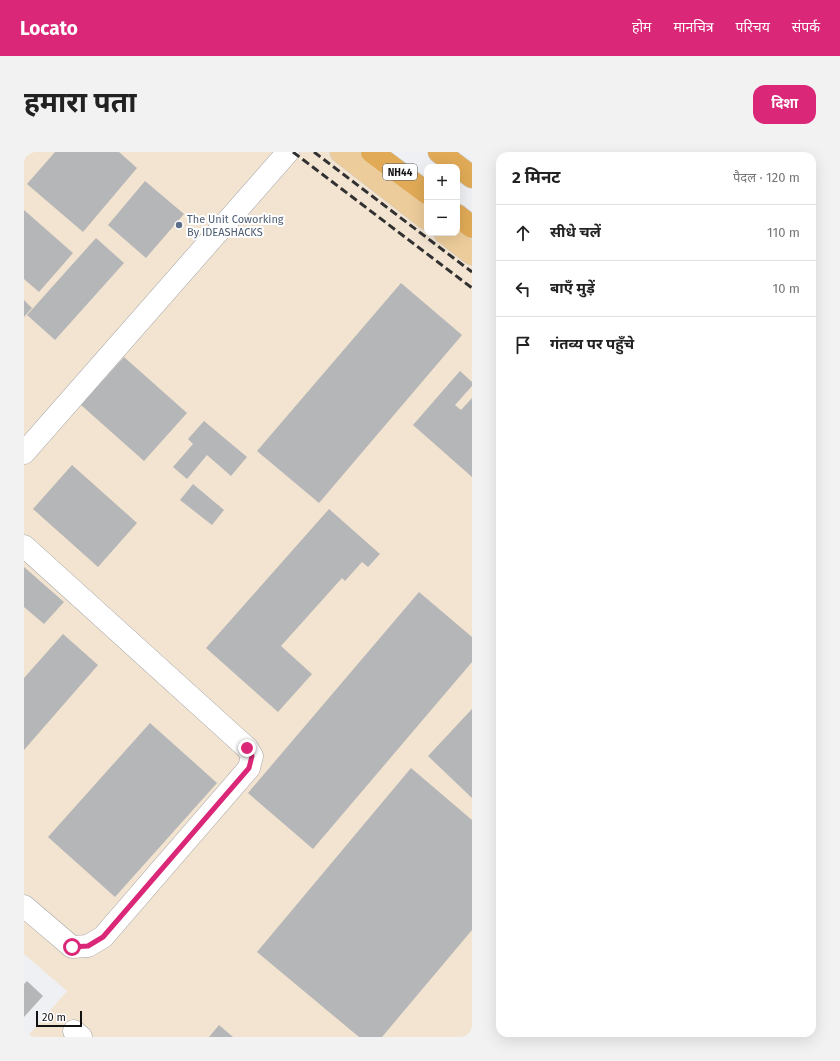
<!DOCTYPE html>
<html lang="hi">
<head>
<meta charset="utf-8">
<style>
  :root { --surface:#fff; --page:#f2f2f2; --text:#222; --muted:#767676; --line:#e0e0e0; --accent:#db2777 }
  body { margin:0; font-family:"Fira Sans","Noto Sans Devanagari",sans-serif; background:var(--page); color:var(--text) }
  .controls { position:absolute; right:12px; top:12px; display:grid; overflow:hidden; border-radius:8px; box-shadow:0 4px 16px #0002 }
  .controls button { width:36px; height:36px; display:grid; place-items:center; padding:0; border:0; border-bottom:1px solid var(--line); background:var(--surface); color:var(--text); font:20px sans-serif }
  .scale { position:absolute; left:12px; bottom:10px; width:46px; box-sizing:border-box; padding-left:4px; border:2px solid #121213; border-top:0; font-size:11px; line-height:14px; white-space:nowrap; color:#121213; -webkit-text-stroke:3px #fff; paint-order:stroke }
  .stop { position:absolute; width:12px; height:12px; margin:-9px; border:3px solid #db2777; border-radius:50%; background:#fff }
  .stop.end { background:#db2777; border-color:#fff; box-shadow:0 1px 4px #0008 }
  .list { margin:0; padding:0; list-style:none }
  h2 { display:flex; justify-content:space-between; align-items:center; height:52px; margin:0; padding:0 16px; font-size:17px }
  h2 small { font-size:13px; font-weight:400; color:var(--muted) }
  .list li { display:grid; grid-template-columns:26px 1fr auto; gap:12px; align-items:center; box-sizing:border-box; height:56px; padding:0 16px; border-top:1px solid var(--line) }
  .list b { display:block; font-size:15px; white-space:nowrap }
  .list em { font-size:13px; font-style:normal; color:var(--muted) }
  .icon { flex:none; width:22px; height:22px; fill:none; stroke:currentColor; stroke-width:2; stroke-linecap:round; stroke-linejoin:round }
  .map { position:relative; flex:none; width:448px; height:885px; overflow:hidden; border-radius:12px }
  header { display:flex; align-items:center; gap:24px; box-sizing:border-box; height:56px; padding:0 20px; background:var(--accent); color:#fff }
  header strong { font-size:19px }
  nav { display:flex; gap:22px; margin-inline-start:auto; font-size:14px }
  .intro { display:flex; align-items:center; justify-content:space-between; box-sizing:border-box; height:96px; padding:0 24px }
  h1 { margin:0; font-size:28px }
  .button { padding:10px 18px; border-radius:12px; background:var(--accent); color:#fff; font-size:14px; font-weight:700 }
  main { display:flex; gap:24px; padding:0 24px }
  aside { flex:1; background:var(--surface); border-radius:12px; box-shadow:0 4px 16px #0002 }
  .map>svg:first-child { display:block }
  .industrial { fill:#f3e4d1 }
  .building { fill:#b5b6b8 }
  .lines { fill:none; stroke-linecap:round; stroke-linejoin:round }
  .minor-casing { stroke:#a3a4a7; stroke-width:23 }
  .major-casing { stroke:#cbcbcb; stroke-width:23 }
  .highway-casing { stroke:#cbcbcb; stroke-width:23 }
  .minor { stroke:#fff; stroke-width:22 }
  .major { stroke:#eccc9a; stroke-width:22 }
  .highway { stroke:#e0aa57; stroke-width:22 }
  .rail { stroke:#313132; stroke-width:3; stroke-dasharray:8 4; stroke-linecap:butt }
  .route { stroke:#db2777; stroke-width:5 }
  .service-dot { fill:#5c6f8a; stroke:#fff; stroke-width:1.5 }
  .labels { text-anchor:middle; stroke-width:4; stroke-linejoin:round; paint-order:stroke }
  .shield { fill:#fff; stroke:#59595a; stroke-width:1 }
  .shield-label { font-size:10px; font-weight:bold; fill:#121213 }
  .service-label { font-size:11px; fill:#4e5e75; stroke:#fff; text-anchor:start }
</style>
</head>
<body>
<header>
<strong>Locato</strong>
<nav><a>होम</a><a>मानचित्र</a><a>परिचय</a><a>संपर्क</a></nav>
</header>
<div class="intro"><h1>हमारा पता</h1><a class="button">दिशा</a></div>
<main>
<div class="map">
<svg width="448" height="885" viewBox="0 0 448 885">
  <rect width="100%" height="100%" fill="#eff0f3"/>
  <!-- industrial -->
  <path class="industrial" d="M0,0h306l97,71v10h13l32,24v780h-445l40,-46 -43,-37z"/>
  <!-- building -->
  <g class="building">
    <path d="M31,0h64l18,16 -54,64 -56,-48z"/>
    <path d="M121,29l39,33 -38,44 -38,-33z"/>
    <path d="M0,58l49,43 -34,39 -15,-13z"/>
    <path d="M72,86l28,25 -69,77 -28,-25z"/>
    <path d="M377,131l61,52 -143,168 -62,-52z"/>
    <path d="M0,148l8,8 -8,9z"/>
    <path d="M100,205l63,56 -43,48 -63,-56z"/>
    <path d="M436,219l12,11v4l-17,19 6,5 11,-12v79l-59,-52z"/>
    <path d="M180,269l43,36 -16,19 -24,-21 -20,24 -14,-12 20,-23 -5,-5z"/>
    <path d="M48,313l65,58 -39,44 -65,-58z"/>
    <path d="M169,332l31,26 -12,15 -32,-25z"/>
    <path d="M305,357l51,45 -12,13 -6,-5 -17,19 -3,-3 -61,68 31,28 -34,38 -72,-64z"/>
    <path d="M0,415l40,35 -20,22 -20,-17z"/>
    <path d="M395,440l53,45v25l-159,187 -65,-56z"/>
    <path d="M39,482l35,31 -74,85v-72z"/>
    <path d="M448,557v89l-44,-42z"/>
    <path d="M126,571l67,60 -102,114 -67,-60z"/>
    <path d="M387,616l61,52v110l-90,107h-23l-102,-85z"/>
    <path d="M3,829l16,15 -19,21v-33z"/>
    <path d="M195,873l14,12h-24z"/>
  </g>
  <g class="lines">
    <!-- minor casing -->
    <g class="minor-casing">
      <g id="minor">
        <path d="M0,301l264,-301"/>
        <path d="M0,394l223,202 5,8 -3,12 -146,169 -15,9 -16,1 -48,-41"/>
        <path d="M50,879l7,6"/>
      </g>
    </g>
    <!-- major casing -->
    <g class="major-casing">
      <g id="major">
        <path d="M317,0l86,67"/>
        <path d="M421,81l27,21"/>
      </g>
    </g>
    <!-- highway casing -->
    <g class="highway-casing">
      <g id="highway">
        <path d="M348,0l55,41"/>
        <path d="M415,0l33,25"/>
        <path d="M433,63l15,12"/>
      </g>
    </g>
    <!-- minor -->
    <use href="#minor" class="minor"/>
    <!-- major -->
    <use href="#major" class="major"/>
    <!-- highway -->
    <use href="#highway" class="highway"/>
    <!-- rail -->
    <g class="rail">
      <path d="M269,0l179,136"/>
      <path d="M290,0l158,120"/>
    </g>
  </g>
  <g class="lines">
    <!-- route -->
    <path class="route" d="M48,795l16,-1 15,-9 146,-169 3,-12 -5,-8"/>
  </g>
  <!-- markers -->
  <circle class="service-dot" cx="155" cy="73" r="4"/>
  <g class="labels">
    <!-- shield labels -->
    <rect class="shield" x="359" y="12" width="34" height="16" rx="3"/>
    <g class="shield-label">
      <text x="376" y="24">NH44</text>
    </g>
    <!-- service labels -->
    <g class="service-label">
      <text x="163" y="71">The Unit Coworking<tspan x="163" dy="13">By IDEASHACKS</tspan></text>
    </g>
  </g>
</svg>
<div class="controls">
<button>+</button>
<button>−</button>
</div>
<div class="scale">20 m</div>
<div class="stop" style="left:48px;top:795px"></div>
<div class="stop end" style="left:223px;top:596px"></div>
</div>
<aside>
<h2>2 मिनट<small>पैदल · 120 m</small></h2>
<ul class="list">
<li><svg class="icon" aria-label="ahead" viewBox="0 0 24 24"><path d="M12 20V5M6 11l6-6 6 6"/></svg><div><b>सीधे चलें</b></div><em>110 m</em></li>
<li><svg class="icon" aria-label="left" viewBox="0 0 24 24"><path d="M17 20v-9H6M10 6l-5 5 5 5"/></svg><div><b>बाएँ मुड़ें</b></div><em>10 m</em></li>
<li><svg class="icon" aria-label="arrive" viewBox="0 0 24 24"><path d="M6 21V4h12l-3 4 3 4H6"/></svg><div><b>गंतव्य पर पहुँचे</b></div></li>
</ul>
</aside>
</main>
</body>
</html>
